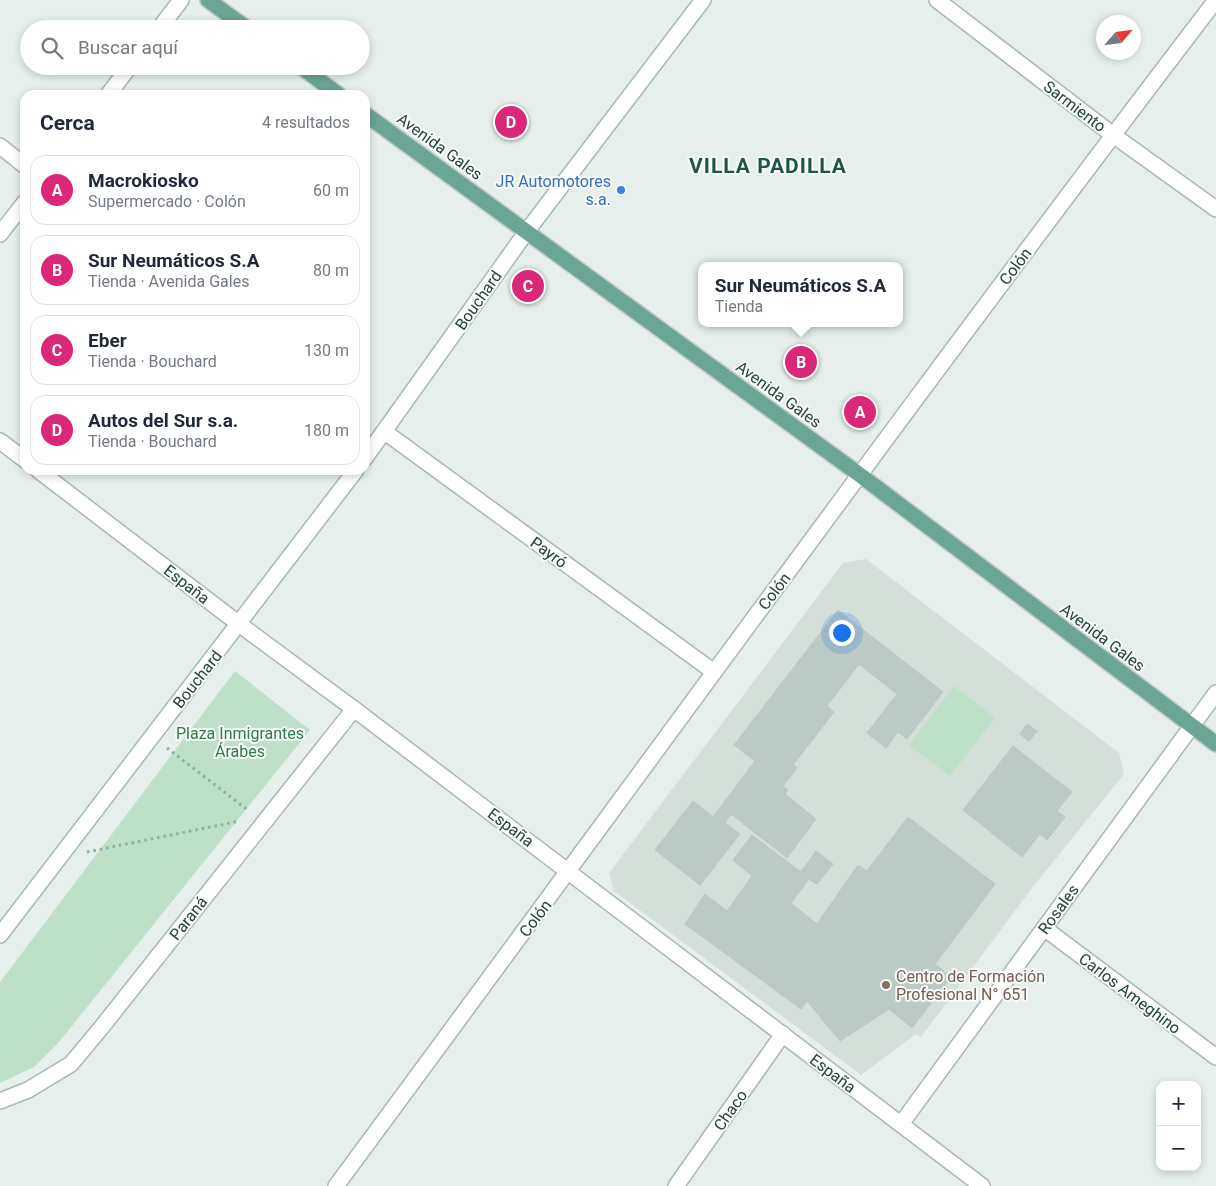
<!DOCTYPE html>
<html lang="es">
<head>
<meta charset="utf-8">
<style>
  :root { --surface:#fff; --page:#f6f6f7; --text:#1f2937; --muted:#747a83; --line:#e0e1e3; --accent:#db2777 }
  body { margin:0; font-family:Roboto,sans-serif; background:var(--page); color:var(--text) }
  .controls { position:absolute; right:15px; bottom:15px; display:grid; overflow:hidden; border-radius:10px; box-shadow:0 2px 8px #0003 }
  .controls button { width:45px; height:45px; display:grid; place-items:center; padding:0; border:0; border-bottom:1px solid var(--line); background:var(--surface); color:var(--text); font:25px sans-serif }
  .compass { position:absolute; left:1096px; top:15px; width:45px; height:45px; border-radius:50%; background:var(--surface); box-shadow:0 2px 8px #0003; rotate:62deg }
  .you { position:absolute; left:841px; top:632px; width:18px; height:18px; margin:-12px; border:4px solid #fff; border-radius:50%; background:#1a73e8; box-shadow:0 0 0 8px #1a73e833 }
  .badge { display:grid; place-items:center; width:32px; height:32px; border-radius:50%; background:var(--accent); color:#fff; font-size:16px; font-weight:700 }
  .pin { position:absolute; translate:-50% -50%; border:2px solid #fff; box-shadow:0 1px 5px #0006 }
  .popup { position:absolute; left:698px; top:262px; width:205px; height:65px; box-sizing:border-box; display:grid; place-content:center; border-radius:10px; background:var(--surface); filter:drop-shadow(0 1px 4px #0005); font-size:16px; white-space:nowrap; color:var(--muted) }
  .popup b { font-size:19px; color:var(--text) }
  .popup::after { content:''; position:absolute; left:50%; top:100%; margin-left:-10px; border:10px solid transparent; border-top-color:var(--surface) }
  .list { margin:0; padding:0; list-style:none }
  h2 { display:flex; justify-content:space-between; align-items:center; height:65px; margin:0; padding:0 20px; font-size:21px }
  h2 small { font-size:16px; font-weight:400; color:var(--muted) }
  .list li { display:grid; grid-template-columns:32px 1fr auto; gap:15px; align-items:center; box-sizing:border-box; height:70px; margin:0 10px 10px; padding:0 10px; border:1px solid var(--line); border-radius:15px }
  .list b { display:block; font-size:19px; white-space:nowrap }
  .list p { margin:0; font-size:16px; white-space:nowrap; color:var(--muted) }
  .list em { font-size:16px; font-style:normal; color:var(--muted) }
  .icon { flex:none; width:28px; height:28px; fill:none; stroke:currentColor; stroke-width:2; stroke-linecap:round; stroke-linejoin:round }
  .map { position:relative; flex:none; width:1216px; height:1186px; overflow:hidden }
  .search { position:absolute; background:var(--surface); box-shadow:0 2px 8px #0003; left:20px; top:20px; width:350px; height:55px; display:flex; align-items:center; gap:12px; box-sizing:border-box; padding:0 18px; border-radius:28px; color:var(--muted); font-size:19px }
  .panel { position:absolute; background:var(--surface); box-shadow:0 2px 8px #0003; left:20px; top:90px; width:350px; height:385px; border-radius:15px }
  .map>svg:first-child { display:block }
  .built { fill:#d4dfda }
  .green { fill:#bfe0c8 }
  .building { fill:#bbcac4; stroke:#b8c9c2 }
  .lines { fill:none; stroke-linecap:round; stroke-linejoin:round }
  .street-casing { stroke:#a8b8b2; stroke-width:18 }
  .secondary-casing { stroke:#a4bbb3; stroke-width:18 }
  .primary-casing { stroke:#c2cac8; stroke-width:18 }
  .path { stroke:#86b3a5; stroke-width:3; stroke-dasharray:2.5 4; stroke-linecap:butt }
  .street { stroke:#fff; stroke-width:15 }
  .secondary { stroke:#fff; stroke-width:15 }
  .primary { stroke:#6aa596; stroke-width:15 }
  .shop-dot { fill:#3f7fe0; stroke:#f7fbf9; stroke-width:2 }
  .education-dot { fill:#8d6e63; stroke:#f7fbf9; stroke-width:2 }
  .labels { text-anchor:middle; stroke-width:4; stroke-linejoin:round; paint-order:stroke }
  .street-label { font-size:16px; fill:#24423a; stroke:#f7fbf9 }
  .shop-label { font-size:16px; fill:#366cbe; stroke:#f7fbf9; text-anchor:end }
  .park-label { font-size:16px; fill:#2d7a4b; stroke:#f7fbf9 }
  .education-label { font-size:16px; fill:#785e54; stroke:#f7fbf9; text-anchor:start }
  .district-label { font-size:21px; font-weight:bold; letter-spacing:1px; fill:#1f5548; stroke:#f7fbf9 }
</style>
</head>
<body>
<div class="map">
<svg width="1216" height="1186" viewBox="0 0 1216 1186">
  <rect width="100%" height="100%" fill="#e6efeb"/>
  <!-- built -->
  <path class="built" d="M866,559l253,194 5,21 -92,114 -111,149 -5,-3 -55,41 -247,-184 -5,-18 234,-310z"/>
  <!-- green -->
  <g class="green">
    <path d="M235,671l75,59 -251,312 -25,25 -34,16v-101z"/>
    <path d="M954,686l41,32 -45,58 -41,-31z"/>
  </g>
  <!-- building -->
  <g class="building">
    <path d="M838,610l105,82 -36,47 -9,-7 -12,16 -19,-15 30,-39 -38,-30 -32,42 7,6 -41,53 4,3 -14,18 5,4 -3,4 31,25 -29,39 -56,-44 -6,9 15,11 -40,51 -45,-35 38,-49 20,16 42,-56 -21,-16z"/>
    <path d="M1027,724l10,7 -8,10 -9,-7z"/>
    <path d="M1013,746l59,46 -15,19 8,6 -18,23 -7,-6 -18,23 -59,-47z"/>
    <path d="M908,817l87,67 -60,80 16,13 -39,51 -23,-19 -49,32 -33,-40 -6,8 -116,-85 20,-30 22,17 25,-35 -19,-16 19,-25 49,37 15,-21 17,13 -16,20 -8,-5 -18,24 26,21 41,-59 9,6z"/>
  </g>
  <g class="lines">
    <!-- street casing -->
    <g class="street-casing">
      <g id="street">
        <path d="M937,0l176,135 103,74"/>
        <path d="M159,29l22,-29"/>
        <path d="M108,95l22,-29"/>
        <path d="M0,146l25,20"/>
        <path d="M0,234l25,-32"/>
        <path d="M385,432l329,240"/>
        <path d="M0,441l25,19"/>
        <path d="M38,470l201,154 115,85 628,477"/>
        <path d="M1044,928l172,129"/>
        <path d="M0,1101l28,-11 43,-26 30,-36 253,-319"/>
        <path d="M901,1124l315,-431"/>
        <path d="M336,1186c293,-396 581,-795 880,-1186"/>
        <path d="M676,1186l107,-152"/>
      </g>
    </g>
    <!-- secondary casing -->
    <g class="secondary-casing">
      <g id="secondary">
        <path d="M365,458l162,-227 176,-231"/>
        <path d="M0,935l356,-465"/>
      </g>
    </g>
    <!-- primary casing -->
    <g class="primary-casing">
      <g id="primary">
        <path d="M208,0l40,29"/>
        <path d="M300,66l39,29"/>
        <path d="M365,114l495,361 356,269"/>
      </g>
    </g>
    <!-- path -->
    <g class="path">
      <path d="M167,748l82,63"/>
      <path d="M87,852l153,-31"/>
    </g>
    <!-- street -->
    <use href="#street" class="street"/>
    <!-- secondary -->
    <use href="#secondary" class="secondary"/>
    <!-- primary -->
    <use href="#primary" class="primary"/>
  </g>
  <!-- markers -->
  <circle class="shop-dot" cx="621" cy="190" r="5"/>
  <circle class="education-dot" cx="886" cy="985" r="5"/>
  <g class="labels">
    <!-- street labels -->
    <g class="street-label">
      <text transform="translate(1075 106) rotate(37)" y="6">Sarmiento</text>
      <text transform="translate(440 146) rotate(36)" y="6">Avenida Gales</text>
      <text transform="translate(1015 266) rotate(-53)" y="6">Colón</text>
      <text transform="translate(478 300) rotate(-55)" y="6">Bouchard</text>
      <text transform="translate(779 394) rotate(36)" y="6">Avenida Gales</text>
      <text transform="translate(549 552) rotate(36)" y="6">Payró</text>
      <text transform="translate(187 584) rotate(38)" y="6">España</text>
      <text transform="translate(774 591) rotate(-53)" y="6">Colón</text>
      <text transform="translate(1103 637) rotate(37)" y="6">Avenida Gales</text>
      <text transform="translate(197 679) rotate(-52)" y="6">Bouchard</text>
      <text transform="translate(511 827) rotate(37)" y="6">España</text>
      <text transform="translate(1058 909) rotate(-54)" y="6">Rosales</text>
      <text transform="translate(188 918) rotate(-52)" y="6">Paraná</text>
      <text transform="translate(535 918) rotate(-53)" y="6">Colón</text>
      <text transform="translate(1130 993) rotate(37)" y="6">Carlos Ameghino</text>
      <text transform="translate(833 1073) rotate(37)" y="6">España</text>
      <text transform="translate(730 1110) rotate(-55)" y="6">Chaco</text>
    </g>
    <!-- shop labels -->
    <g class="shop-label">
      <text x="611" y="187">JR Automotores<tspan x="611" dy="18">s.a.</tspan></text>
    </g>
    <!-- park labels -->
    <g class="park-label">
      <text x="240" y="739">Plaza Inmigrantes<tspan x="240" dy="18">Árabes</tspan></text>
    </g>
    <!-- education labels -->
    <g class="education-label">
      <text x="896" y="982">Centro de Formación<tspan x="896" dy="18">Profesional N° 651</tspan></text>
    </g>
    <!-- district labels -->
    <g class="district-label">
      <text x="768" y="173">VILLA PADILLA</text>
    </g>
  </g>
</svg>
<div class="controls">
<button>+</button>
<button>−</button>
</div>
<svg class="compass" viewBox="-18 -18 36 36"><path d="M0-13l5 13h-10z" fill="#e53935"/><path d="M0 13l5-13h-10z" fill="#747a83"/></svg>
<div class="you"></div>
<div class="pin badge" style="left:860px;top:412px">A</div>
<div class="pin badge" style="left:801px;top:362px">B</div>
<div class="popup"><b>Sur Neumáticos S.A</b>Tienda</div>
<div class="pin badge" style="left:528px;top:286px">C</div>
<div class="pin badge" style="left:511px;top:122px">D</div>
<div class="search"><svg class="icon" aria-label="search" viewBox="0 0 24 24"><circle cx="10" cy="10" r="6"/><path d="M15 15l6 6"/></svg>Buscar aquí</div>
<section class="panel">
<h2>Cerca<small>4 resultados</small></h2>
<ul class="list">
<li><span class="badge">A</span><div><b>Macrokiosko</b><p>Supermercado · Colón</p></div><em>60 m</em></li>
<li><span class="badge">B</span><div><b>Sur Neumáticos S.A</b><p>Tienda · Avenida Gales</p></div><em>80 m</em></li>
<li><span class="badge">C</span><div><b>Eber</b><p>Tienda · Bouchard</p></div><em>130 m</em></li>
<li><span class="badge">D</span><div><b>Autos del Sur s.a.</b><p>Tienda · Bouchard</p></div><em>180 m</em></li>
</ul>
</section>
</div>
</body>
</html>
